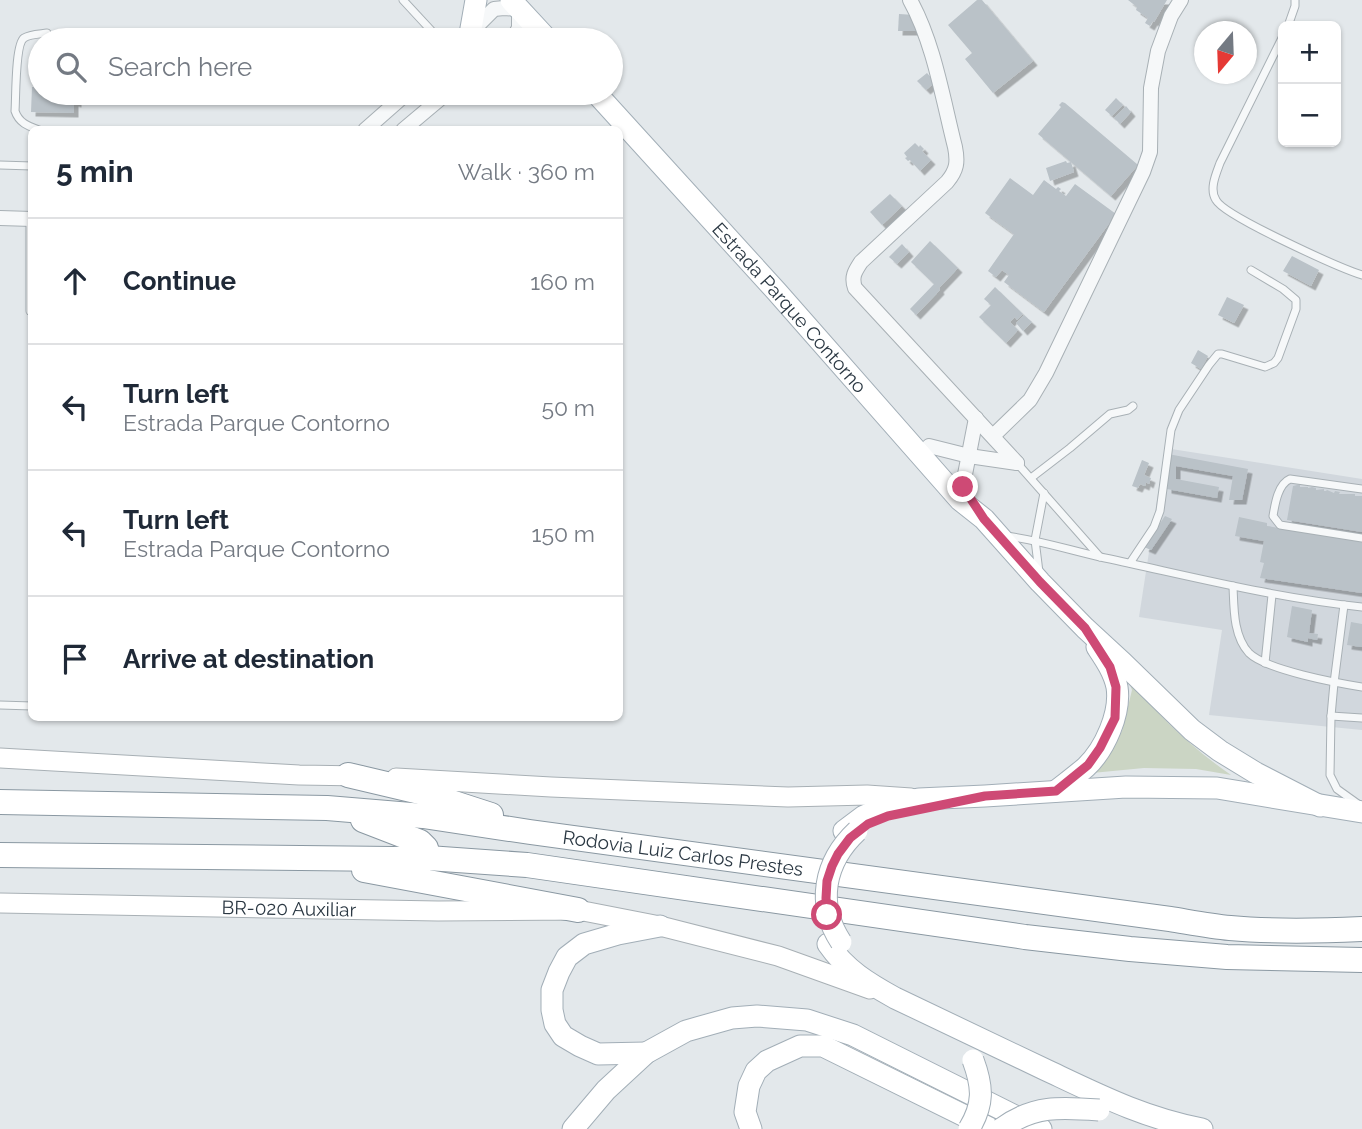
<!DOCTYPE html>
<html lang="en">
<head>
<meta charset="utf-8">
<style>
  :root { --surface:#fff; --page:#f6f6f7; --text:#1f2937; --muted:#747a83; --line:#e0e1e3 }
  body { margin:0; font-family:Raleway,sans-serif; background:var(--page); color:var(--text) }
  .controls { position:absolute; right:21px; top:21px; display:grid; overflow:hidden; border-radius:10px; box-shadow:0 2px 5px #0004 }
  .controls button { width:63px; height:63px; display:grid; place-items:center; padding:0; border:0; border-bottom:2px solid var(--line); background:var(--surface); color:var(--text); font:35px sans-serif }
  .compass { position:absolute; left:1194px; top:21px; width:63px; height:63px; border-radius:50%; background:var(--surface); box-shadow:0 2px 5px #0004; rotate:199deg }
  .stop { position:absolute; width:21px; height:21px; margin:-16px; border:5px solid #ce4a75; border-radius:50%; background:#fff }
  .stop.end { background:#ce4a75; border-color:#fff; box-shadow:0 2px 7px #0008 }
  .list { margin:0; padding:0; list-style:none }
  h2 { display:flex; justify-content:space-between; align-items:center; height:91px; margin:0; padding:0 28px; font-size:30px }
  h2 small { font-size:23px; font-weight:400; color:var(--muted) }
  .list li { display:grid; grid-template-columns:46px 1fr auto; gap:21px; align-items:center; box-sizing:border-box; height:126px; padding:0 28px; border-top:2px solid var(--line) }
  .list b { display:block; font-size:26px; white-space:nowrap }
  .list p { margin:0; font-size:23px; white-space:nowrap; color:var(--muted) }
  .list em { font-size:23px; font-style:normal; color:var(--muted) }
  .icon { flex:none; width:38px; height:38px; fill:none; stroke:currentColor; stroke-width:2; stroke-linecap:round; stroke-linejoin:round }
  .map { position:relative; flex:none; width:1362px; height:1129px; overflow:hidden }
  .search { position:absolute; background:var(--surface); box-shadow:0 2px 5px #0004; left:28px; top:28px; width:595px; height:77px; display:flex; align-items:center; gap:18px; box-sizing:border-box; padding:0 24px; border-radius:38px; color:var(--muted); font-size:26px }
  .panel { position:absolute; background:var(--surface); box-shadow:0 2px 5px #0004; left:28px; top:126px; width:595px; height:595px; border-radius:10px }
  .map>svg:first-child { display:block }
  .built { fill:#d1d7dd }
  .green { fill:#cbd5c4 }
  .building { fill:#bac2c8; filter:url(#shadow) }
  .lines { fill:none; stroke-linecap:round; stroke-linejoin:round }
  .lane-casing { stroke:#a8b0b5; stroke-width:9 }
  .street-casing { stroke:#a8b0b5; stroke-width:16 }
  .secondary-casing { stroke:#a8b0b5; stroke-width:21 }
  .primary-casing { stroke:#a2aeb7; stroke-width:23 }
  .highway-casing { stroke:#8a98a2; stroke-width:26 }
  .lane { stroke:#f6f8f9; stroke-width:7 }
  .street { stroke:#f6f8f9; stroke-width:14 }
  .secondary { stroke:#fff; stroke-width:19 }
  .primary { stroke:#fff; stroke-width:21 }
  .highway { stroke:#fff; stroke-width:24 }
  .primary-bridge-casing { stroke:#a2aeb7; stroke-width:23; stroke-linecap:butt }
  .primary-bridge { stroke:#fff; stroke-width:21 }
  .route { stroke:#ce4a75; stroke-width:9 }
  .labels { text-anchor:middle; stroke-width:5; stroke-linejoin:round; paint-order:stroke }
  .street-label { font-size:19px; fill:#2b3843; stroke:#f3f6f8 }
</style>
</head>
<body>
<div class="map">
<svg width="1362" height="1129" viewBox="0 0 1362 1129">
  <defs>
    <filter id="shadow"><feDropShadow dx="4.5" dy="4.5" stdDeviation="0" flood-color="#0004"/></filter>
  </defs>
  <rect width="100%" height="100%" fill="#e3e8eb"/>
  <!-- built -->
  <path class="built" d="M1165,448l197,31v251l-153,-15 13,-85 -83,-13z"/>
  <!-- green -->
  <path class="green" d="M1127,677c32,39 62,69 104,98l-35,-6 -52,-1 -52,5 17,-17 13,-25 10,-41z"/>
  <!-- building -->
  <g class="building">
    <path d="M977,0h5l51,61 -40,32 -28,-34 7,-6 -24,-28z"/>
    <path d="M1128,0h39l-13,22 -1,-1 -3,5 -5,-3 3,-5 -12,-8 1,-3z"/>
    <path d="M899,14l16,1 1,16h-18z"/>
    <rect x="33" y="50" width="7" height="36"/>
    <path d="M927,73l8,9 -9,8 -9,-9z"/>
    <path d="M32,87h8v6h34v5h3v5l-3,-1v11l-43,-1z"/>
    <path d="M1116,98l7,7 -11,11 -7,-6z"/>
    <path d="M1062,102l3,1 73,62 -27,31 -73,-62 23,-27 -2,-2z"/>
    <path d="M1126,106l5,6 -11,12 -6,-6z"/>
    <path d="M915,143l4,4 1,-2 4,4 -2,2 9,9 -11,11 -10,-11 -2,1 -3,-3 2,-1 -3,-4z"/>
    <path d="M1066,161l1,2 4,-1 3,10 -24,9 -4,-13z"/>
    <path d="M1010,178l23,17 11,-15 12,9 2,-2 3,2 -2,2 7,5 9,-12 41,30 -72,98 -40,-30 5,-7 -7,-5 -6,7 -8,-6 26,-37 -29,-21z"/>
    <path d="M890,194l12,12 -20,19 -12,-13z"/>
    <path d="M930,241l28,27 -19,20 1,2 -24,25 -6,-6 24,-25 -23,-22z"/>
    <path d="M902,244l7,8 -12,12 -8,-7z"/>
    <path d="M1292,256l27,14 -8,16 -28,-15z"/>
    <path d="M995,287l28,27 -6,6 -2,-3 -5,5 8,8 -12,13 -27,-26 12,-12 -7,-6z"/>
    <path d="M1227,297l17,8 -10,18 -16,-8z"/>
    <path d="M1024,315l8,7 -9,9 -7,-8z"/>
    <path d="M1198,350l10,6 -7,13 -10,-6z"/>
    <path d="M1168,454l80,15 -6,31h-13l4,-24 -57,-10v13l43,8 -2,11 -50,-9z"/>
    <path d="M1142,460l7,3 -5,12 7,3 -2,6 -3,-2 -1,4 -5,-2 -2,4 -6,-2z"/>
    <path d="M1297,485h3v2h8v1l4,-1 4,1v2l8,-1v2h2l1,-1 7,3 1,-2 5,1 -1,2h16v2h7v36l-75,-12 6,-34z"/>
    <path d="M1165,516l7,3 -21,31 -7,-3z"/>
    <path d="M1239,517l28,6v3l95,16v51l-102,-15 4,-15 -4,-1 4,-21 -29,-5z"/>
    <path d="M1292,606l20,4 -3,23 9,1 -1,6 -9,-2v4l-21,-5z"/>
    <path d="M1351,622l11,2v23l-15,-2z"/>
  </g>
  <g class="lines">
    <!-- lane casing -->
    <g class="lane-casing">
      <g id="lane">
        <path d="M403,0l37,40"/>
        <path d="M1288,26l7,-20v-6"/>
        <path d="M1283,36l-63,127c-4,11 -11,26 -4,37 8,16 124,68 146,75"/>
        <path d="M39,130c-11,-4 -20,-7 -24,-19 1,-12 0,-67 9,-73 6,-4 17,-4 23,-5"/>
        <path d="M0,165l32,1"/>
        <path d="M30,219v92"/>
        <path d="M1017,463l83,94"/>
        <path d="M1031,478l39,-30 40,-34 18,-4 5,-4"/>
        <path d="M1362,489l-72,-10c-12,5 -15,25 -17,37l7,9 82,13"/>
        <path d="M1006,536c34,4 66,15 99,22 85,18 170,40 257,49"/>
        <path d="M1130,563l24,-36 6,-16 11,-81 8,-20 30,-45 9,-11h4l43,13 9,-4 4,-5 18,-49v-9l-13,-11 -32,-19"/>
        <path d="M1039,572l-4,-32 9,-47"/>
        <path d="M1233,586c1,21 0,50 16,67 17,17 88,30 113,34"/>
        <path d="M1344,605l-10,78 -3,33 -1,59 7,14 21,15"/>
        <path d="M1265,663l7,-68"/>
        <path d="M0,705l32,1"/>
        <path d="M1331,716l31,2"/>
      </g>
    </g>
    <!-- street casing -->
    <g class="street-casing">
      <g id="street">
        <path d="M910,0c24,43 33,100 45,147 3,15 2,23 -8,35l-86,80c-6,9 -10,15 -6,26l162,175"/>
        <path d="M469,34l25,-25 10,-1 15,1v19l-7,12"/>
        <path d="M365,130l42,-37"/>
        <path d="M403,130l44,-37"/>
        <path d="M0,218l32,1"/>
        <path d="M993,436l37,-36 16,-27 97,-201 7,-20 1,-64 7,-37 13,-35 10,-16"/>
        <path d="M929,446l40,10 48,7"/>
        <path d="M960,500l16,-82"/>
      </g>
    </g>
    <!-- secondary casing -->
    <g class="secondary-casing">
      <g id="secondary">
        <path d="M0,758l299,17 63,1"/>
        <path d="M396,778l155,9 237,10 79,-2 44,3"/>
        <path id="s1" d="M0,903l438,8 140,-1 82,16 118,30 92,33"/>
      </g>
    </g>
    <!-- primary casing -->
    <g class="primary-casing">
      <g id="primary">
        <path d="M511,0l37,40"/>
        <path d="M470,34l6,-34"/>
        <path id="s2" d="M596,93l181,199 183,208 24,19 56,63 45,46 38,35 69,67 28,21 36,22 64,33"/>
        <path d="M1056,791c10,-8 21,-16 30,-24 19,-18 35,-54 31,-80 -3,-15 -12,-28 -20,-40"/>
        <path d="M844,831l20,-15 18,-8 37,-9 66,-3 141,-9 91,1 145,24"/>
        <path d="M828,944c18,26 40,39 67,54 51,24 101,48 151,72 53,25 98,48 156,59"/>
        <path d="M646,1053l-48,1 -18,-8 -17,-10 -8,-12 -3,-14v-20l7,-18 8,-15 17,-13 34,-10 42,-8"/>
        <path d="M573,1129l33,-39 40,-37 40,-22 46,-13 25,-2 50,4 46,15 188,94"/>
        <path d="M751,1129l-6,-17 4,-26 7,-15 11,-10 33,-15h23l168,83"/>
      </g>
    </g>
    <!-- highway casing -->
    <g class="highway-casing">
      <g id="highway">
        <path d="M348,775l72,17 71,23"/>
        <path id="s3" d="M0,802l327,6 96,8 107,16 640,87c19,3 40,7 60,9 43,4 88,3 132,1"/>
        <path d="M363,820l57,22 6,6 2,10"/>
        <path d="M0,855l393,4 35,-1 99,7 498,72 105,12 97,8 135,3"/>
        <path d="M364,870l214,40"/>
      </g>
    </g>
    <!-- lane -->
    <use href="#lane" class="lane"/>
    <!-- street -->
    <use href="#street" class="street"/>
    <!-- secondary -->
    <use href="#secondary" class="secondary"/>
    <!-- primary -->
    <use href="#primary" class="primary"/>
    <!-- highway -->
    <use href="#highway" class="highway"/>
    <!-- primary-bridge casing -->
    <g class="primary-bridge-casing">
      <g id="primary-bridge">
        <path d="M841,942c-25,-38 -17,-80 16,-111"/>
        <path d="M969,1129c15,-25 14,-42 4,-69"/>
        <path d="M1001,1129c32,-24 60,-22 98,-19"/>
      </g>
    </g>
    <!-- primary-bridge -->
    <use href="#primary-bridge" class="primary-bridge"/>
  </g>
  <g class="lines">
    <!-- route -->
    <path class="route" d="M827,915l-1,-17 1,-17 5,-15 6,-12 12,-16 18,-14 20,-8 97,-20 71,-5 32,-26 12,-17 15,-30 1,-31 -6,-20 -25,-39 -45,-46 -56,-63 -21,-32"/>
  </g>
  <g class="labels">
    <!-- street labels -->
    <g class="street-label">
      <text dy="7" stroke="none"><textPath href="#s2" startOffset="289">Estrada Parque Contorno</textPath></text>
      <text dy="7" stroke="none"><textPath href="#s3" startOffset="686">Rodovia Luiz Carlos Prestes</textPath></text>
      <text dy="7" stroke="none"><textPath href="#s1" startOffset="289">BR-020 Auxiliar</textPath></text>
    </g>
  </g>
</svg>
<div class="controls">
<button>+</button>
<button>−</button>
</div>
<svg class="compass" viewBox="-18 -18 36 36"><path d="M0-13l5 13h-10z" fill="#e53935"/><path d="M0 13l5-13h-10z" fill="#747a83"/></svg>
<div class="stop" style="left:827px;top:915px"></div>
<div class="stop end" style="left:963px;top:487px"></div>
<div class="search"><svg class="icon" aria-label="search" viewBox="0 0 24 24"><circle cx="10" cy="10" r="6"/><path d="M15 15l6 6"/></svg>Search here</div>
<section class="panel">
<h2>5 min<small>Walk · 360 m</small></h2>
<ul class="list">
<li><svg class="icon" aria-label="ahead" viewBox="0 0 24 24"><path d="M12 20V5M6 11l6-6 6 6"/></svg><div><b>Continue</b></div><em>160 m</em></li>
<li><svg class="icon" aria-label="left" viewBox="0 0 24 24"><path d="M17 20v-9H6M10 6l-5 5 5 5"/></svg><div><b>Turn left</b><p>Estrada Parque Contorno</p></div><em>50 m</em></li>
<li><svg class="icon" aria-label="left" viewBox="0 0 24 24"><path d="M17 20v-9H6M10 6l-5 5 5 5"/></svg><div><b>Turn left</b><p>Estrada Parque Contorno</p></div><em>150 m</em></li>
<li><svg class="icon" aria-label="arrive" viewBox="0 0 24 24"><path d="M6 21V4h12l-3 4 3 4H6"/></svg><div><b>Arrive at destination</b></div></li>
</ul>
</section>
</div>
</body>
</html>
